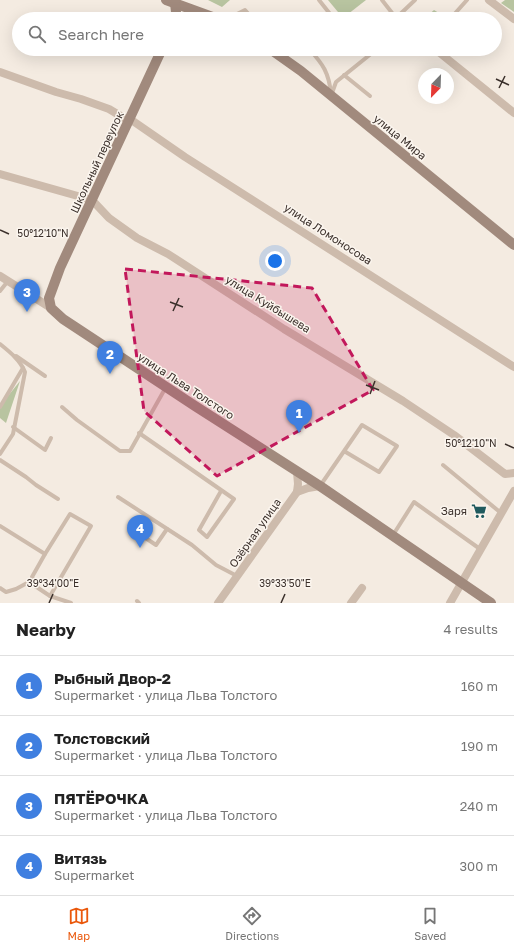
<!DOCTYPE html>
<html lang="en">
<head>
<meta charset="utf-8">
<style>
  :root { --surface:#fff; --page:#f2f2f2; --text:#222; --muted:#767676; --line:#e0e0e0; --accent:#ea580c }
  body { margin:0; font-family:"Golos Text",sans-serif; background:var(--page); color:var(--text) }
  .compass { position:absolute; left:418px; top:68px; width:36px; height:36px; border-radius:50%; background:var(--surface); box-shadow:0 4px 16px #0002; rotate:203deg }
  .you { position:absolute; left:275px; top:261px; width:14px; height:14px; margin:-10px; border:3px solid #fff; border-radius:50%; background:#1a73e8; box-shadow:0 0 0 6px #1a73e833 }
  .badge { display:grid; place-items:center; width:26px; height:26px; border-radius:50%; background:var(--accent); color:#fff; font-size:13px; font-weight:700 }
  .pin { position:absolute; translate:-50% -33px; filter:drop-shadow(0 1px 2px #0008) }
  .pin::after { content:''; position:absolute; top:21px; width:14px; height:12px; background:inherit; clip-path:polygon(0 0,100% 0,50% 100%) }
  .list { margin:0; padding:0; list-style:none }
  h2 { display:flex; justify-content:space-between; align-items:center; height:52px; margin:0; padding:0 16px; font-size:17px }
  h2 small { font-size:13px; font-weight:400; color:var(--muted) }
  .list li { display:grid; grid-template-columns:26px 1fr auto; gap:12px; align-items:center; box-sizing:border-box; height:60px; padding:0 16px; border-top:1px solid var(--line) }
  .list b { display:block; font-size:15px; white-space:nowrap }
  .list p { margin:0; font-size:13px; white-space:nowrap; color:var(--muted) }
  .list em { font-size:13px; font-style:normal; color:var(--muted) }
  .icon { flex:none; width:22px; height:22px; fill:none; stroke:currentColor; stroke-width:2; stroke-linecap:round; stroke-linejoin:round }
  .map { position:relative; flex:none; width:514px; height:603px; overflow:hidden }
  .search { position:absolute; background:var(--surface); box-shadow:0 4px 16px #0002; left:12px; right:12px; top:12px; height:44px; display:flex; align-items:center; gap:10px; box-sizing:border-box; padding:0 14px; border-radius:22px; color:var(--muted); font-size:15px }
  .sheet { height:292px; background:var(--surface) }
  nav { display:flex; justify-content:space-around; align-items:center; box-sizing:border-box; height:56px; border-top:1px solid var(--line); background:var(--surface); font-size:11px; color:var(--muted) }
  nav a { display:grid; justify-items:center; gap:2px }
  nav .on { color:var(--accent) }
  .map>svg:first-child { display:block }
  .green { fill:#b8c4a0 }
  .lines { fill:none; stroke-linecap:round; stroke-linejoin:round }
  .lane { stroke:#cdbbac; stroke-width:4 }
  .street { stroke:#cdbbac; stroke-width:8 }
  .secondary { stroke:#a18a7d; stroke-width:10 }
  .marked { fill:#c2185b; fill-opacity:0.2; stroke:#c2185b; stroke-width:3; stroke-dasharray:8 5; stroke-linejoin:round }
  .ticks { fill:none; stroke:#3b302b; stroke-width:1.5 }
  .labels { text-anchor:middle; stroke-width:3; stroke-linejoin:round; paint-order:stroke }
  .street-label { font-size:11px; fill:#3b302b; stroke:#fbf5ee }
  .poi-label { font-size:11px; fill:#3b302b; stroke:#fbf5ee; text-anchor:end }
  .ticks-label { font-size:10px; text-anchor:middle; fill:#3b302b; stroke:#fbf5ee; stroke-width:3; stroke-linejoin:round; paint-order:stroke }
</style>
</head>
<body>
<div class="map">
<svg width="514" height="603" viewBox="0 0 514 603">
  <rect width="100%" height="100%" fill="#f4ebe1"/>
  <!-- green -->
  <g class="green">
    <path d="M208,0h22l-8,7z"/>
    <path d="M328,0h38l-23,18z"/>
    <path d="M505,0h9v12l-13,-9z"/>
    <path d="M434,10l13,8 -23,1z"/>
    <path d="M20,381l-14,42 -6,-5v-12z"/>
  </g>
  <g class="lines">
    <!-- lane -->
    <g class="lane">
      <path d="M319,0l15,19"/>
      <path d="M382,0l14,18"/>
      <path d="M227,19l18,-9 8,9"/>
      <path d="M395,19l20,-19"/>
      <path d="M450,19l17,-19"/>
      <path d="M309,49c14,15 20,24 22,45"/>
      <path d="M276,50l4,1 11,-2"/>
      <path d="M344,75l26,21"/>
      <path d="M331,96l5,-14 41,-33"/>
      <path d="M0,291l8,-10"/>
      <path d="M0,344c10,8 20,16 25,28l-12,62 -13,20"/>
      <path d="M16,356l29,20"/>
      <path d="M0,407l23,-39"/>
      <path d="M62,407l15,13 43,31h10l36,-64"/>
      <path d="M13,427l32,23 6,-12"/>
      <path d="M139,433l95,66 -27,38 -8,-7 22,-39"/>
      <path d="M0,460l26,17 10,8 22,14"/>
      <path d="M443,465l58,48"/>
      <path d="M320,486l42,-61 35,21 -18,26 -35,-21"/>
      <path d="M118,497l74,48 24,20 21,11"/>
      <path d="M0,526l45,28 -13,23 6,11 12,8 21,7"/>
      <path d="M138,533l18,12 11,-16"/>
      <path d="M393,535l21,-33 66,47"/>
      <path d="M45,554l25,-40 21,12 -41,70"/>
      <path d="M0,588l6,4 10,-3 13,-7 7,5"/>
      <path d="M137,601l2,2"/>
    </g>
    <!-- street -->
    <g class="street">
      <path d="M489,0l25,19"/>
      <path d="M435,49l79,64"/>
      <path d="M0,72l56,20 25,7 28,10 20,12"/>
      <path d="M130,119l55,38 329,210"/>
      <path d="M0,174l92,26 17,18 28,20 31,16 116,75 119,72 51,34 51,39 9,-1"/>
      <path d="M0,276l51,32"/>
      <path d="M297,492l11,-4 12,-2"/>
      <path d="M218,603l79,-111 1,-8 -1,-12"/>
      <path d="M351,603l11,-15"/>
      <path d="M450,603l64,-112"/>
    </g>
    <!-- secondary -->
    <g class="secondary">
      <path d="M166,0l52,19"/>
      <path d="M174,19l2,-7 -1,-9"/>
      <path d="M162,49l-102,219 -11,30 2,10 12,11 132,87 125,80 171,117"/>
      <path d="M270,49l31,22 213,174"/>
    </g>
  </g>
  <!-- marked area -->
  <path class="marked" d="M125,269l187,19 61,102 -156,86 -73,-65z"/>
  <!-- ticks -->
  <path class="ticks" d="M496,79l13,6M499,88l6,-12M0,230l9,4M170,302l13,5M173,311l6,-13M366,385l13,5M370,394l5,-13M505,444l9,4M49,603l4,-9M281,603l4,-9"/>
  <!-- icons -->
  <defs>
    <g id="supermarket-bare" transform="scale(1.2)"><path d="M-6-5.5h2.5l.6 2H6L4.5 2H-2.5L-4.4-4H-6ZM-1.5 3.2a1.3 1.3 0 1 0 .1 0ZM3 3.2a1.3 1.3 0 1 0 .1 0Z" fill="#1f5a5e" stroke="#fbf5ee" stroke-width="2.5" paint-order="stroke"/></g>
  </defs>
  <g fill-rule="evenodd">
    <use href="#supermarket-bare" x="479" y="511"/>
  </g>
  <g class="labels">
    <!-- street labels -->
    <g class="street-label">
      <text transform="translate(400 137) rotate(39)" y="4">улица Мира</text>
      <text transform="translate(97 162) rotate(-65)" y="4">Школьный переулок</text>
      <text transform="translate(328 234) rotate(33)" y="4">улица Ломоносова</text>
      <text transform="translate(268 304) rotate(32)" y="4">улица Куйбышева</text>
      <text transform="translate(186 386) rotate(33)" y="4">улица Льва Толстого</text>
      <text transform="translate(255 533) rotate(-55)" y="4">Озёрная улица</text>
    </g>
    <!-- poi labels -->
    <g class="poi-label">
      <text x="467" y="515">Заря</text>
    </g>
  </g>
  <g class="ticks-label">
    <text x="43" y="237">50°12'10"N</text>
    <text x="471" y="447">50°12'10"N</text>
    <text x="53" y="587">39°34'00"E</text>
    <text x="285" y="587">39°33'50"E</text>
  </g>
</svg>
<svg class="compass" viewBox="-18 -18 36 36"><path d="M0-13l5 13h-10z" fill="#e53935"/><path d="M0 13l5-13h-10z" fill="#767676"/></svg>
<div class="you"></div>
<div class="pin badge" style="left:299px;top:433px;background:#3f7fe0">1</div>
<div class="pin badge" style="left:110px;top:374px;background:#3f7fe0">2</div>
<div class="pin badge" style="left:27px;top:312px;background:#3f7fe0">3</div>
<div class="pin badge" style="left:140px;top:548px;background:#3f7fe0">4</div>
<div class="search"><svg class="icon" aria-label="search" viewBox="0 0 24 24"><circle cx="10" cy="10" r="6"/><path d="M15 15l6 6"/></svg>Search here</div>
</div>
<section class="sheet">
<h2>Nearby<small>4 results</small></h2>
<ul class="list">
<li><span class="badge" style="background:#3f7fe0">1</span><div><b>Рыбный Двор-2</b><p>Supermarket · улица Льва Толстого</p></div><em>160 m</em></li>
<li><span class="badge" style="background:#3f7fe0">2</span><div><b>Толстовский</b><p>Supermarket · улица Льва Толстого</p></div><em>190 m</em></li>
<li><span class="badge" style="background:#3f7fe0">3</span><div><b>ПЯТЁРОЧКА</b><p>Supermarket · улица Льва Толстого</p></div><em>240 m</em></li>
<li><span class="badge" style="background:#3f7fe0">4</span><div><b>Витязь</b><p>Supermarket</p></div><em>300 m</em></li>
</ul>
</section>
<nav>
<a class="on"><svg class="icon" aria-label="map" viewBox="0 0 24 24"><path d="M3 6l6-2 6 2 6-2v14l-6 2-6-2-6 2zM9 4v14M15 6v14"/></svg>Map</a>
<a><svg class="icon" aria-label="directions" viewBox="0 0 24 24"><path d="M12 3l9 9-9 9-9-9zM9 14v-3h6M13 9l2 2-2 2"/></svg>Directions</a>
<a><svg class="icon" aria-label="saved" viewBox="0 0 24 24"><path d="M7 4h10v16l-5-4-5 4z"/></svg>Saved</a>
</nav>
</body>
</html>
